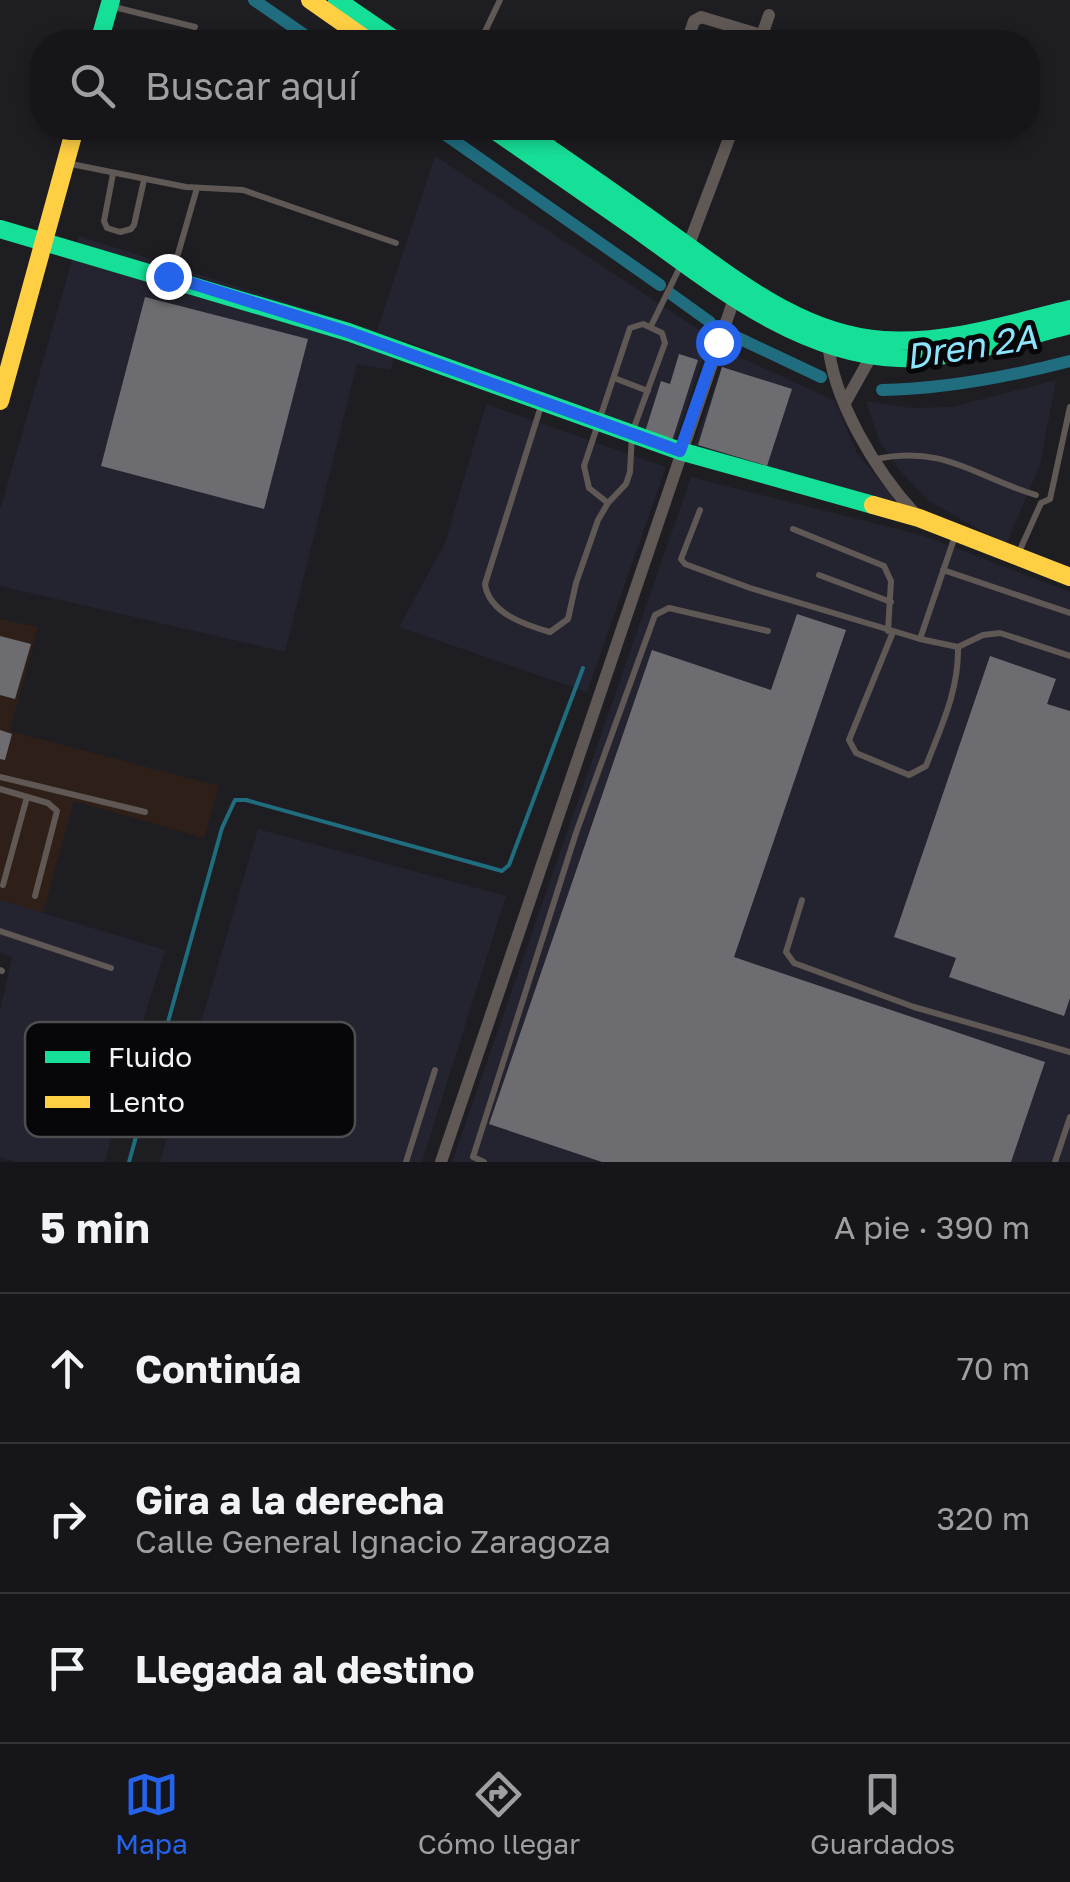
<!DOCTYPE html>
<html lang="es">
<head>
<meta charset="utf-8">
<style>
  :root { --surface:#16161a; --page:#232327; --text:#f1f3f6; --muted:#9e9fa2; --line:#353539; --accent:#2563eb }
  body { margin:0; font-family:"Golos Text",sans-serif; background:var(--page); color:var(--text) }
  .stop { position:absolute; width:30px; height:30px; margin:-22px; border:8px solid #2563eb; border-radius:50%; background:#fff }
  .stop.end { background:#2563eb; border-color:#fff; box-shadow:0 2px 10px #0008 }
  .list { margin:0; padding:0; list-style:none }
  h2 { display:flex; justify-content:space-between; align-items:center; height:130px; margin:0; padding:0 40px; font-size:42px }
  h2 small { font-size:32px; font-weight:400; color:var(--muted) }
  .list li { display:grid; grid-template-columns:65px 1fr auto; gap:30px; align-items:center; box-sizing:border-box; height:150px; padding:0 40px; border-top:2px solid var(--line) }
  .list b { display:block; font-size:38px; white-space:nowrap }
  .list p { margin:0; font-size:32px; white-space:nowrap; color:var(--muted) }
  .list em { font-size:32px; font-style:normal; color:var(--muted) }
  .icon { flex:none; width:55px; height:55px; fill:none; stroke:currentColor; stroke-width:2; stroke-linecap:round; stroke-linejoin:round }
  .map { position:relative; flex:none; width:1070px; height:1162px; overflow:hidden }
  .search { position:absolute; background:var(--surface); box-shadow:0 5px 15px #0003; left:30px; right:30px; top:30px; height:110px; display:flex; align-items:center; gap:25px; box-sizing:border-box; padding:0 35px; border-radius:40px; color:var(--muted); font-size:38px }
  .sheet { height:580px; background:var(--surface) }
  nav { display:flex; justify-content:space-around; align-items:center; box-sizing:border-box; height:140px; border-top:2px solid var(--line); background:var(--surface); font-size:28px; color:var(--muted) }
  nav a { display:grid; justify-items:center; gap:5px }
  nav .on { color:var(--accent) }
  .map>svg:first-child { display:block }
  .commercial { fill:#2e2019 }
  .built { fill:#23242f }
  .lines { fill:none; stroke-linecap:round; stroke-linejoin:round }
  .stream { stroke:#1f6d7f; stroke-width:4 }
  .canal { stroke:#1f6d7f; stroke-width:12 }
  .building { fill:#6d6d71 }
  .lane { stroke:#5f5854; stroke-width:6 }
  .street { stroke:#5f5854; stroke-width:12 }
  .fast { stroke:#16e098; stroke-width:18 }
  .slow { stroke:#ffcf43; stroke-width:18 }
  .route { stroke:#2563eb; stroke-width:12 }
  .labels { text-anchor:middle; stroke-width:10; stroke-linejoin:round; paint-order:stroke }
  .water-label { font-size:35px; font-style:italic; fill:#8de5fd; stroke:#07070a }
  .key { fill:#07070a; stroke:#4e4e51; stroke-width:2.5 }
  .key-label { font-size:28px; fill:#f3f3f8 }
</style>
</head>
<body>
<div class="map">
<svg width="1070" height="1162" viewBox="0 0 1070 1162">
  <rect width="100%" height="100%" fill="#1d1d22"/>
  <!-- commercial -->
  <path class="commercial" d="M0,619l38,8 -28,104 209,55 -15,52 -130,-37 -31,112 -43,-13z"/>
  <!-- built -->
  <g class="built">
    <path d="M435,156l275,181 -36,107 -272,-104 -12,30 -33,-6 -72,288 -285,-66v-76l79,-274 298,95z"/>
    <path d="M727,351l108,50 22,52 43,52 -207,-57z"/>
    <path d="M1056,380l-16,85 -34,80 -77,-44 -27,-28 -23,-32 -13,-40 45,7 41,-1z"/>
    <path d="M486,404l180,63 -79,225 -188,-65 46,-84z"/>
    <path d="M691,477l230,58 149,57v570h-618z"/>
    <path d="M258,829l248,67 -84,266h-262z"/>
    <path d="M0,900l165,50 -32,104 -28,108h-90l-15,-5v-145l12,-55 -12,-5z"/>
  </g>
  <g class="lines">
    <!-- stream -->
    <path class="stream" d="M129,1162l93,-334 13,-28h11l256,71 7,-6 74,-197"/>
    <!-- canal -->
    <g class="canal">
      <path d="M254,0l61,42"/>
      <path d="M436,128l224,157"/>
      <path d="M671,294l39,28"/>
      <path d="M732,335l89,42"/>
      <path d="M882,390c64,-1 126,-13 188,-29"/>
    </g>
  </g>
  <!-- building -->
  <g class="building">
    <path d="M145,297l163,42 -44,170 -163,-43z"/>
    <path d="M679,354l19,6 -26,81 -27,-9 16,-51 9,3z"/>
    <path d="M722,367l70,22 -25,77 -69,-21z"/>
    <path d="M797,614l49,16 -112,327 311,105 -34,100h-409l-113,-38 163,-474 119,40z"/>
    <path d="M0,636l31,8 -16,55 -15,-4z"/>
    <path d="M990,656l66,23 -9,25 23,7v287l-6,18 -115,-39 7,-19 -62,-21z"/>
    <path d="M0,730l12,4 -7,26 -5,-1z"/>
  </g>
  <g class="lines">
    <!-- lane -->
    <g class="lane">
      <path d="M110,6l85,21"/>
      <path d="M480,42l20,-42"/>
      <path d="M66,163l120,24 57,3 153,53"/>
      <path d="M113,174l-9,47 3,7 13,4 11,-3 3,-4 10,-45"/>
      <path d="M178,254l19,-66"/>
      <path d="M651,326l30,-61"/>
      <path d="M614,378l34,13"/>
      <path d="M542,403l-57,181c4,29 40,41 65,48l18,-13 8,-36 22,-63 10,-17 18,-19 4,-12 2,-39 33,-90 -3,-10 -19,-9 -13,4 -46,138 5,22 19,15"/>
      <path d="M876,459c70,-14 97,17 160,36"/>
      <path d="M700,510l-19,49 4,5 65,24 170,51"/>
      <path d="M793,529l91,37 7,15 -3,50"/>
      <path d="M956,533l-36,106 38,8 25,-12 17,-2 70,23"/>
      <path d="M1019,552l22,-49 9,-4 20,-92"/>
      <path d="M943,570l127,43"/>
      <path d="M819,575l72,27"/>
      <path d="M893,632l-44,108 7,13 53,22 17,-9c15,-39 33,-76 32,-119"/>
      <path d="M0,777l145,35"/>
      <path d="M0,789l48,14 9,8 -22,85"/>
      <path d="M3,885l24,-88"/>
      <path d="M802,900l-16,52 8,11 120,44 156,45"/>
      <path d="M0,931l111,37"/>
      <path d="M0,970l2,1"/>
      <path d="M406,1162l29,-92"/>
      <path d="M484,1162l-11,-5 103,-324 79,-218 14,-7 99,23"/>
      <path d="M1055,1162l15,-45"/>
    </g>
    <!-- street -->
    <g class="street">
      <path d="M760,41l9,-26"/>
      <path d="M691,42l-2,-6 5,-15 7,-4 60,18"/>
      <path d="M703,128l27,8"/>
      <path d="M686,252l47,-124"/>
      <path d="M828,341c4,59 49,132 89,175"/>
      <path d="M846,401l28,-50"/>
      <path d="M441,1162l295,-869"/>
    </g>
    <!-- fast -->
    <g class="fast">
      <path d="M337,0l61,42"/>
      <path d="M99,42l12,-42"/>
      <path d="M491,128c48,33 96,67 144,100 78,56 163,126 263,130 58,2 117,-19 172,-33"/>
      <path d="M520,128c48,33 96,66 143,100 67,47 135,106 220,112 64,4 126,-16 187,-31"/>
      <path d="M0,229l348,103 332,119 193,54"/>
    </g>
    <!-- slow -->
    <g class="slow">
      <path d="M310,0l60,42"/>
      <path d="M0,401l75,-273"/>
      <path d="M873,505l46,13 151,59"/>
    </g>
  </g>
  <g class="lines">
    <!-- route -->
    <path class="route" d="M168,276l180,56 332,119 38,-109"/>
  </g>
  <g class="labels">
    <!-- water labels -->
    <g class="water-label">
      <text transform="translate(971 347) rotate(-9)" y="12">Dren 2A</text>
    </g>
  </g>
  <!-- legend -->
  <rect x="25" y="1022" width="330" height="115" rx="15" class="key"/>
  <rect x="45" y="1051" width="45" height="12" fill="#16e098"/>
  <rect x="45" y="1096" width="45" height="12" fill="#ffcf43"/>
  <g class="key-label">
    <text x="108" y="1067">Fluido</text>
    <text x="108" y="1112">Lento</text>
  </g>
</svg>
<div class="stop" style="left:718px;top:342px"></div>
<div class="stop end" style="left:168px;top:276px"></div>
<div class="search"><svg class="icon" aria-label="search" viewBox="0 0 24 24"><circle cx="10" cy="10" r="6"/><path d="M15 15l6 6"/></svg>Buscar aquí</div>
</div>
<section class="sheet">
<h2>5 min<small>A pie · 390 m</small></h2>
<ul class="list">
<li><svg class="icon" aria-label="ahead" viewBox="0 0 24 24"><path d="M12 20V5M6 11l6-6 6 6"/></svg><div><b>Continúa</b></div><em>70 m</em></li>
<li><svg class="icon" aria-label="right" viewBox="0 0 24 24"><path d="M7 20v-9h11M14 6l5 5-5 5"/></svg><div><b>Gira a la derecha</b><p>Calle General Ignacio Zaragoza</p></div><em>320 m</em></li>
<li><svg class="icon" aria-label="arrive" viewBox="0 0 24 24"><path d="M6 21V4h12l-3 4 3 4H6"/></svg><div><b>Llegada al destino</b></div></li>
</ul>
</section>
<nav>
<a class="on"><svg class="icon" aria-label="map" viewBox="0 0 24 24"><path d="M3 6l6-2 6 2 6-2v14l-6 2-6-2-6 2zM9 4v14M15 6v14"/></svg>Mapa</a>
<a><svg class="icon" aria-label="directions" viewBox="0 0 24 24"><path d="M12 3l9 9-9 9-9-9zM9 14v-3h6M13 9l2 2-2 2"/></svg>Cómo llegar</a>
<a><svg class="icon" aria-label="saved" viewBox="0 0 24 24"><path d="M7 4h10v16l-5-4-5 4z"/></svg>Guardados</a>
</nav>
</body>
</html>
